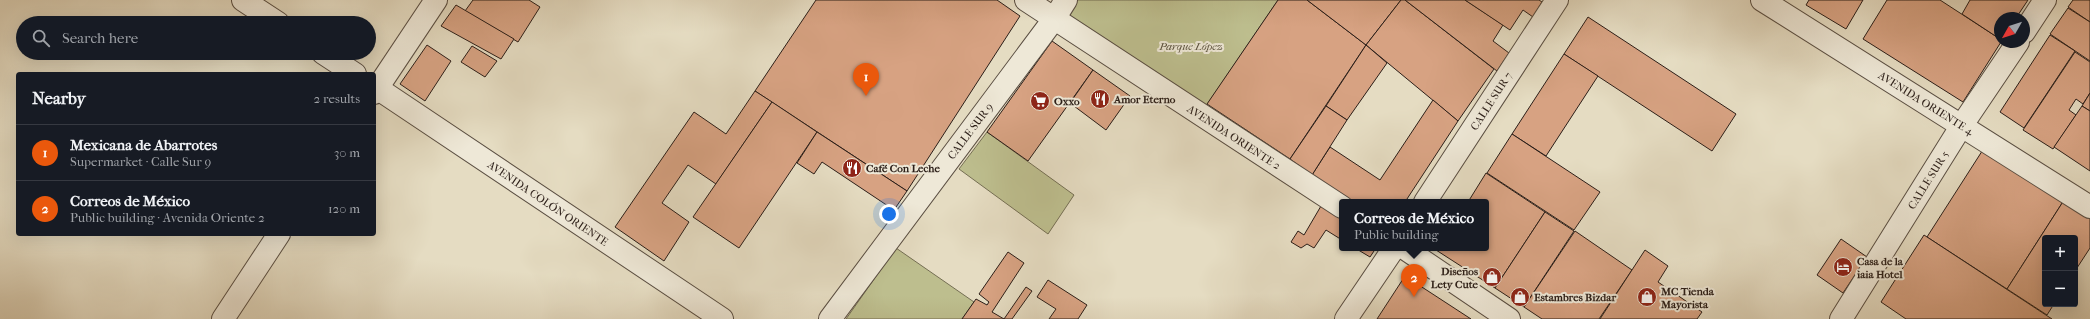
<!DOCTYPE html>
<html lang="en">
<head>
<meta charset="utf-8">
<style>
  :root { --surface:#171b24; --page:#20242c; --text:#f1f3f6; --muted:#9ea1a6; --line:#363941; --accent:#ea580c }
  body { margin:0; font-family:"IM FELL French Canon",serif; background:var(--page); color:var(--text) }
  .controls { position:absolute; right:12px; bottom:12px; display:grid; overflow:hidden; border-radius:4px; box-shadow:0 4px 16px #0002 }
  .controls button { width:36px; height:36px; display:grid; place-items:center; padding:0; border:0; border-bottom:1px solid var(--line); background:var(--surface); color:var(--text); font:20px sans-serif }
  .compass { position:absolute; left:1994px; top:12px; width:36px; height:36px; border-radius:50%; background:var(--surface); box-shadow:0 4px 16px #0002; rotate:231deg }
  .you { position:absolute; left:889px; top:214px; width:14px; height:14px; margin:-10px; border:3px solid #fff; border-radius:50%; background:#1a73e8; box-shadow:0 0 0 6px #1a73e833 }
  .badge { display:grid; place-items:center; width:26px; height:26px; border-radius:50%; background:var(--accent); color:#fff; font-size:13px; font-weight:700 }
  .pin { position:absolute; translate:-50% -33px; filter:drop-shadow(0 1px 2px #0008) }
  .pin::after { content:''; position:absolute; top:21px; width:14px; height:12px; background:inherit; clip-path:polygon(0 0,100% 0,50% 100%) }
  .popup { position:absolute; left:1339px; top:199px; width:150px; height:52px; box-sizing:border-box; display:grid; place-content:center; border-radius:4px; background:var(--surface); filter:drop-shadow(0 1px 3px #0005); font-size:13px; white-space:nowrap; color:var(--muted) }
  .popup b { font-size:15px; color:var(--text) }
  .popup::after { content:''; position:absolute; left:50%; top:100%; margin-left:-8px; border:8px solid transparent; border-top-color:var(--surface) }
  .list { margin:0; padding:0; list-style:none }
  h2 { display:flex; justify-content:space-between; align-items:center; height:52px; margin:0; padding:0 16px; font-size:17px }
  h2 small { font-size:13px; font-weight:400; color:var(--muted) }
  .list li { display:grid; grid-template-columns:26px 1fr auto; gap:12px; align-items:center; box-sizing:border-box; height:56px; padding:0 16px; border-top:1px solid var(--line) }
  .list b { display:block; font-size:15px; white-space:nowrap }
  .list p { margin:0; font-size:13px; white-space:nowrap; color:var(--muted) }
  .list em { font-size:13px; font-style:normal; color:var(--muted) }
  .icon { flex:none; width:22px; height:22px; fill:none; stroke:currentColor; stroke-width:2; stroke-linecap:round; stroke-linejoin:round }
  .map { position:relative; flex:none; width:2090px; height:319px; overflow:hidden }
  .search { position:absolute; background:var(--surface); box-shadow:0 4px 16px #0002; left:16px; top:16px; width:360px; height:44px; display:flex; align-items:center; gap:10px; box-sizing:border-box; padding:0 14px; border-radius:22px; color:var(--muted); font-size:15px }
  .panel { position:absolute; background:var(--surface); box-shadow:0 4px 16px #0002; left:16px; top:72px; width:360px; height:164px; border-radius:4px }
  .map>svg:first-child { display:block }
  .green { fill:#bdbe8e; stroke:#746e53 }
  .building { fill:#d7a282; stroke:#2b1e18 }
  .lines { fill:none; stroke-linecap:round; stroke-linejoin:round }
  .minor-casing { stroke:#5a4e42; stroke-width:24 }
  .tertiary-casing { stroke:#5a4e42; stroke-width:24 }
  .minor { stroke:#eee8d7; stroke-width:22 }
  .tertiary { stroke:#eee8d7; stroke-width:22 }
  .labels { text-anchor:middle; stroke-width:4; stroke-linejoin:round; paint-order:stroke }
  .park-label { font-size:11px; font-style:italic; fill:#574e3b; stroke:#eee8d7 }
  .poi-label { font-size:11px; font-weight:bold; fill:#2b1e18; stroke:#eee8d7; text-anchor:start }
  .street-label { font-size:11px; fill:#2b1e18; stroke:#eee8d7 }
</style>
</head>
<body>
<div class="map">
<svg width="2090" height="319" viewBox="0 0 2090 319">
  <rect width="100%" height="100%" fill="#e5dcc2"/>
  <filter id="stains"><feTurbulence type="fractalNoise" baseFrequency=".005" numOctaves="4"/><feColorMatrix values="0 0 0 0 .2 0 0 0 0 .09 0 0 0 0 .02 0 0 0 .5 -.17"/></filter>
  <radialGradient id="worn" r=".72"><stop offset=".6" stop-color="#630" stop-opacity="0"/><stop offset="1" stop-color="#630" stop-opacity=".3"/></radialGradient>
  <!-- green -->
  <g class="green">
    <path d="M1076,0h202l-74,109 -138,-93z"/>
    <path d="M987,132l87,63 -26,39 -89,-65z"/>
    <path d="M896,248l78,54 -12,17h-116z"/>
  </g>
  <!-- building -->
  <g class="building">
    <path d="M473,0h56l11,7 -22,35 -53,-31z"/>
    <path d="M816,0h181l23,16 -113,175 -152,-100z"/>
    <path d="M1278,0h29l59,45 -76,114 -83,-55z"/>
    <path d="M1307,0h94l-35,45z"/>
    <path d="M1401,0h4l89,69 -36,52 -92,-76z"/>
    <path d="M1405,0h60l38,25 -10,16 16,12 -12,18z"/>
    <path d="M1465,0h74l3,2 -9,15 -10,-7 -13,20z"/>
    <path d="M1809,0h54l-17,29 -40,-24z"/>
    <path d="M1887,0h53l60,39 1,3 -38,60 -100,-63z"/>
    <path d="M1970,0h58l-12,18h-16v21l-38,-25z"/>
    <path d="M2073,0h17v22l-22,-15z"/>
    <path d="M456,5l58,34 -13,20 -60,-33z"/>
    <path d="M2068,8l22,14v39l-40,-27z"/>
    <path d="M1588,17l148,97 -24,37 -148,-97z"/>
    <path d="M2050,35l25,16 -51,77 -24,-16z"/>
    <path d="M1052,41l41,29 -65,91 -41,-29z"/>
    <path d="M427,45l24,16 -26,40 -25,-17z"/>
    <path d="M1366,45l21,18 -40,57 -21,-14z"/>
    <path d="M472,46l25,15 -12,16 -24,-15z"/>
    <path d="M2075,52l15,10v31l-7,11 -7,-5 -7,11 7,5 -23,34 -30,-19z"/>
    <path d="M1564,54l34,22 -52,80 -34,-22z"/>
    <path d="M1093,70l37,26 -24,34 -36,-27z"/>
    <path d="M755,91l17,11 -56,82 -28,-19 -26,38 27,19 -25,39 -49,-34 79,-115 32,22z"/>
    <path d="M2090,93v18l-8,-5z"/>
    <path d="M1433,100l25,21 -53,81h-52l-41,-27 18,-28 50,33z"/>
    <path d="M772,102l45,30 -78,116 -46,-31z"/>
    <path d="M1326,106l21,14 -35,55 -22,-16z"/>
    <path d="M2082,106l8,5v60l-36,-24z"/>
    <path d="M817,132l90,59 -13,19 -72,-48 -8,12 -17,-11z"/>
    <path d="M1512,134l88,58 -26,38 -87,-57z"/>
    <path d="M1986,145l80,52 -59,92 -80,-52z"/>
    <path d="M1486,173l59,39 -50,76 -59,-38 1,-2h49v-46h-18z"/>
    <path d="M2066,197l24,15v36l-15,23v-33h-30v66h9l-7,11 -40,-26z"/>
    <path d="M1321,206l21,13v21l-16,-10 -12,18 -7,-4 -6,4 -10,-6 7,-11 6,4z"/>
    <path d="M1545,212l29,19 -50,76 -29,-19z"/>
    <path d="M1575,231l57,39 -33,49h-57l-18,-12z"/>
    <path d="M1924,235l128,84h-146l-25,-17z"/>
    <path d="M1841,239l26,18 -24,36 -26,-18z"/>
    <path d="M1355,248h21l-6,9z"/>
    <path d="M1645,250l23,16 -10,16 44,30 -5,7h-97z"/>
    <path d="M1008,252l16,11 -32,49 12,7h-42l14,-20 11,6 2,-3 -10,-8z"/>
    <path d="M1405,276l66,43h-94z"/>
    <path d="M1048,280l39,25 -9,14h-29l7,-10 -19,-12z"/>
    <path d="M1026,287l6,4 -20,28h-8z"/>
  </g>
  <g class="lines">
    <!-- minor casing -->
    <g class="minor-casing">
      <g id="minor">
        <path d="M1026,0l316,207"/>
        <path d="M1762,0l328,207"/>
        <path d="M2024,32l21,-32"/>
        <path d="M374,93l62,-93"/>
        <path d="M1404,248l105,71"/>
        <path d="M223,319l56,-85"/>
        <path d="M1841,319l121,-194 56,-83"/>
      </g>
    </g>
    <!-- tertiary casing -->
    <g class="tertiary-casing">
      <g id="tertiary">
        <path d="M243,0l35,23"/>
        <path d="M323,53l32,21"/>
        <path d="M374,86l348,233"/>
        <path d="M1425,202l132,-202"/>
        <path d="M830,319l224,-300 12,-19"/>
        <path d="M1346,319l48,-71"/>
      </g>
    </g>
    <!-- minor -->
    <use href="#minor" class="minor"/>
    <!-- tertiary -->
    <use href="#tertiary" class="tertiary"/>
  </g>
  <!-- icons -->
  <defs>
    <g id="restaurant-disc" transform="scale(1)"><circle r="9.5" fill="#8f2418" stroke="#eee8d7"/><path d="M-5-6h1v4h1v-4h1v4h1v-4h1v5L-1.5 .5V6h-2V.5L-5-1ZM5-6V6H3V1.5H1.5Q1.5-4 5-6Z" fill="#fff"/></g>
    <g id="supermarket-disc" transform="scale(1)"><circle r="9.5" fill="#8f2418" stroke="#eee8d7"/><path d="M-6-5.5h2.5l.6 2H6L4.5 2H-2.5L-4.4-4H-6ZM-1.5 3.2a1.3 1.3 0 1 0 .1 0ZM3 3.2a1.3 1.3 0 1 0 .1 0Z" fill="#fff"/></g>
    <g id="hotel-disc" transform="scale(1)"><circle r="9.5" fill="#8f2418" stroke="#eee8d7"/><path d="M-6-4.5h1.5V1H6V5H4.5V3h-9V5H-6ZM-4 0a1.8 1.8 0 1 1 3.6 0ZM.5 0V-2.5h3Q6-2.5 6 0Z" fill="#fff"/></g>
    <g id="shop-disc" transform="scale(1)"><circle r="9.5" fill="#8f2418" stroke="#eee8d7"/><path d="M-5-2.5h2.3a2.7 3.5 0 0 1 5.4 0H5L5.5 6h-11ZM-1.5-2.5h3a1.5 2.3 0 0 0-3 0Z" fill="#fff"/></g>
  </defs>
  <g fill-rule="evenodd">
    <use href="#restaurant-disc" x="1100" y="99"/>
    <use href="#supermarket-disc" x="1040" y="101"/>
    <use href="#restaurant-disc" x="852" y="168"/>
    <use href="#hotel-disc" x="1843" y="267"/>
    <use href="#shop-disc" x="1492" y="277"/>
    <use href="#shop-disc" x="1520" y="297"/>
    <use href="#shop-disc" x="1647" y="297"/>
  </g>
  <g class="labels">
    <!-- park labels -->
    <g class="park-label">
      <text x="1191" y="50">Parque López</text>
    </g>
    <!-- poi labels -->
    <g class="poi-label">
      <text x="1114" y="103">Amor Eterno</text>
      <text x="1054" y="105">Oxxo</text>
      <text x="866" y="172">Café Con Leche</text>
      <text x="1857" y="265">Casa de la<tspan x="1857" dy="13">iaia Hotel</tspan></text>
      <text x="1478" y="275" text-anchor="end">Diseños<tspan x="1478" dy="13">Lety Cute</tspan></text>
      <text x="1661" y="295">MC Tienda<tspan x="1661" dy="13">Mayorista</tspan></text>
      <text x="1534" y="301">Estambres Bizdar</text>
    </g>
    <!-- street labels -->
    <g class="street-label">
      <text transform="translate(1491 101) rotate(-57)" y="4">CALLE SUR 7</text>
      <text transform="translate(1926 103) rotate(32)" y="4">AVENIDA ORIENTE 4</text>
      <text transform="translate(970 131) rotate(-53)" y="4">CALLE SUR 9</text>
      <text transform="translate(1234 137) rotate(33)" y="4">AVENIDA ORIENTE 2</text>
      <text transform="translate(1928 180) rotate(-58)" y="4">CALLE SUR 5</text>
      <text transform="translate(548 203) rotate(34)" y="4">AVENIDA COLÓN ORIENTE</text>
    </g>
  </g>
  <rect width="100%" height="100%" filter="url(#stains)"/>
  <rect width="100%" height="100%" fill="url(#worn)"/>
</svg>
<div class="controls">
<button>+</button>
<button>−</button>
</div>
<svg class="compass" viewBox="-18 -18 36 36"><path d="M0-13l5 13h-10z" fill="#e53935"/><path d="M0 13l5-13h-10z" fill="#9ea1a6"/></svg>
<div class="you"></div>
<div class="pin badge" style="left:866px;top:96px">1</div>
<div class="pin badge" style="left:1414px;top:297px">2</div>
<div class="popup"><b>Correos de México</b>Public building</div>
<div class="search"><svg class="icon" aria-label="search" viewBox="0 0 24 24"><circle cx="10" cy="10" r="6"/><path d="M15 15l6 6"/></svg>Search here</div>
<section class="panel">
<h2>Nearby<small>2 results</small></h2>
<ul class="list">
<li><span class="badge">1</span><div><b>Mexicana de Abarrotes</b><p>Supermarket · Calle Sur 9</p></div><em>30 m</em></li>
<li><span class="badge">2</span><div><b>Correos de México</b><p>Public building · Avenida Oriente 2</p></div><em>120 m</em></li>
</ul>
</section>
</div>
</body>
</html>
